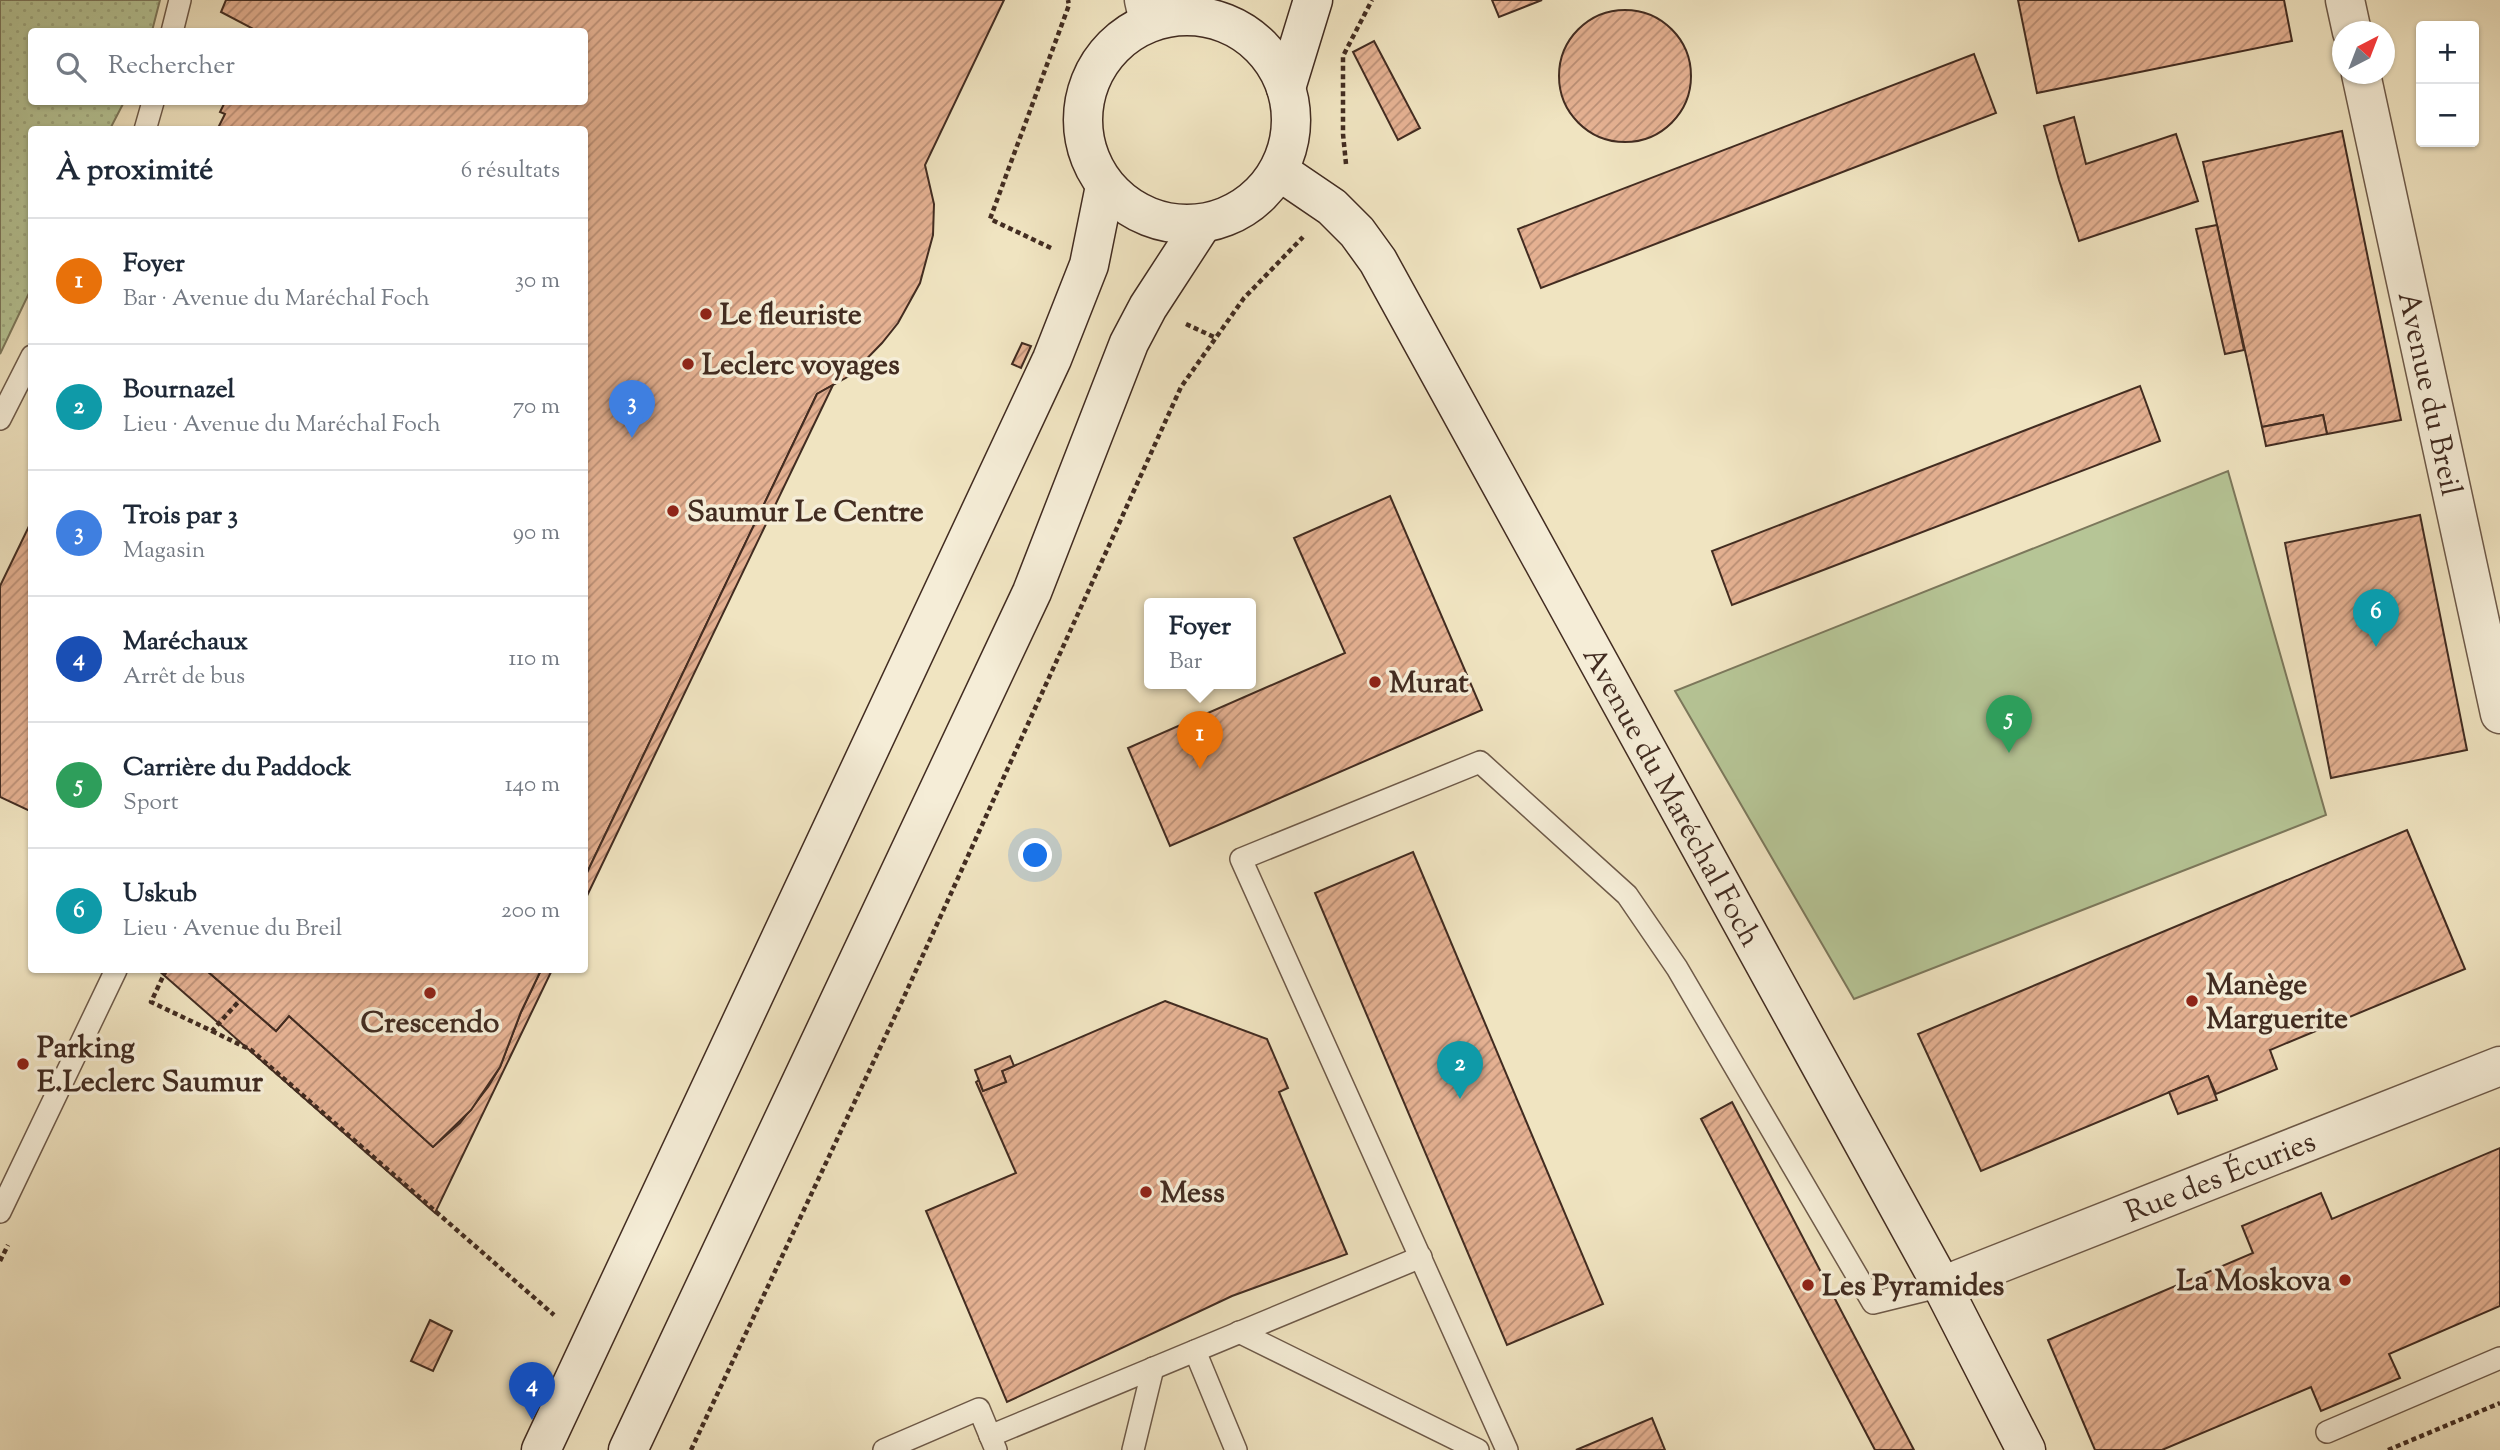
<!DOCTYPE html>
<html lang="fr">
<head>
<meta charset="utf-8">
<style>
  :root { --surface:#fff; --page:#f2f2f3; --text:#1f2937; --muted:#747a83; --line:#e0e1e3; --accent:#7c3aed }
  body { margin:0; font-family:"Sorts Mill Goudy",serif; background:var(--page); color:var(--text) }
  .controls { position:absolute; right:21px; top:21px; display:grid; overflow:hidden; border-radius:7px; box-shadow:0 2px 5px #0004 }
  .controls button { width:63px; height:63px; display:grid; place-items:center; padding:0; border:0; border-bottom:2px solid var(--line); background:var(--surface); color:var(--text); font:35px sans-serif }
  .compass { position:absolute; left:2332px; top:21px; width:63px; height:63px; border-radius:50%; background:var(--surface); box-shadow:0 2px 5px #0004; rotate:42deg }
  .you { position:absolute; left:1036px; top:856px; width:24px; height:24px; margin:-18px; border:5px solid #fff; border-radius:50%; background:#1a73e8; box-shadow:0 0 0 10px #1a73e833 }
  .badge { display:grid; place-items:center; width:46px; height:46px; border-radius:50%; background:var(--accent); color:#fff; font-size:23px; font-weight:700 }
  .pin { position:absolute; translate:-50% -58px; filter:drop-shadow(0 2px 4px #0008) }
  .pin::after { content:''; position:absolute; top:37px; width:24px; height:21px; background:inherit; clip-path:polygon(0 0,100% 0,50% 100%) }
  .popup { position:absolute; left:1144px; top:598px; width:112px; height:91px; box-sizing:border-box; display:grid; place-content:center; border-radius:7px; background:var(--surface); filter:drop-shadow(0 2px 5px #0005); font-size:23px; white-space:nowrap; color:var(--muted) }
  .popup b { font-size:26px; color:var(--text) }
  .popup::after { content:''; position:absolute; left:50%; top:100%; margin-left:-14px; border:14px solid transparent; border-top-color:var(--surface) }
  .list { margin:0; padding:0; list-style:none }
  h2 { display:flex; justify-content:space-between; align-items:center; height:91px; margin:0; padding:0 28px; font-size:30px }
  h2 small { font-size:23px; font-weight:400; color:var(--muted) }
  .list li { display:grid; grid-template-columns:46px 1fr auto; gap:21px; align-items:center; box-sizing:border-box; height:126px; padding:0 28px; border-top:2px solid var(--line) }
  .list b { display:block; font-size:26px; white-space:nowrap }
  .list p { margin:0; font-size:23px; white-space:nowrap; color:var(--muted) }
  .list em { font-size:23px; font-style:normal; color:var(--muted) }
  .icon { flex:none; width:38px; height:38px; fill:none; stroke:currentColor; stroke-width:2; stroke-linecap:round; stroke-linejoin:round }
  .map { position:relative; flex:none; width:2500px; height:1450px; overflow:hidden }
  .search { position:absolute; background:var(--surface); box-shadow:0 2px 5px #0004; left:28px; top:28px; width:560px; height:77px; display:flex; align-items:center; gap:18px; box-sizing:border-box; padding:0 24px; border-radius:7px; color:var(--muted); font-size:26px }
  .panel { position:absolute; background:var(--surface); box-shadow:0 2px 5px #0004; left:28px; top:126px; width:560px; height:847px; border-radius:7px }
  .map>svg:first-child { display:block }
  .grass { fill:url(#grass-dots); stroke:#7c785c; stroke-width:2 }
  .pitch { fill:#b6c596; stroke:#7c785c; stroke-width:2 }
  .building { fill:url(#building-hatch); stroke:#422c21; stroke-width:2 }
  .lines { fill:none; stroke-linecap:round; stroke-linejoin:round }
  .lane-casing { stroke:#6e5a49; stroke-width:24 }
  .street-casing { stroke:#6e5a49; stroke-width:41 }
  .secondary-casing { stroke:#422c21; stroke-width:41 }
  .path { stroke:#422c21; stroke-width:4.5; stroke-dasharray:5 3.5; stroke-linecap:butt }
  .lane { stroke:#f5edd7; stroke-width:21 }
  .street { stroke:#f5edd7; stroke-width:38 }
  .secondary { stroke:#f5edd7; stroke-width:38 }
  .poi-dot { fill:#8f2418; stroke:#f5edd7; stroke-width:2.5 }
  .labels { text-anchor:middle; stroke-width:7; stroke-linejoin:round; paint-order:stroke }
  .poi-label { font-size:30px; font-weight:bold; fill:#422c21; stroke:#f5edd7; text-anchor:start }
  .street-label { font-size:30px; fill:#422c21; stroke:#f5edd7 }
</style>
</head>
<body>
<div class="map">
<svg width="2500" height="1450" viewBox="0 0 2500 1450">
  <defs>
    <pattern id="grass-dots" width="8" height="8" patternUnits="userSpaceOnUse" patternTransform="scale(1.75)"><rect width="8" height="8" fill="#b6c596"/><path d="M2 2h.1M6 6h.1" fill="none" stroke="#9ea981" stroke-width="1.8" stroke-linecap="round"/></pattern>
    <pattern id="building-hatch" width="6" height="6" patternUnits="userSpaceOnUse" patternTransform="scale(1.75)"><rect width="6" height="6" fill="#e5b192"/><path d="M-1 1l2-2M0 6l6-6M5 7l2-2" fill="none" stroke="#bb9077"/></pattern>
  </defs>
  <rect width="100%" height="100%" fill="#f0e4c1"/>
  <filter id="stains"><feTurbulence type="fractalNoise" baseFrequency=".00286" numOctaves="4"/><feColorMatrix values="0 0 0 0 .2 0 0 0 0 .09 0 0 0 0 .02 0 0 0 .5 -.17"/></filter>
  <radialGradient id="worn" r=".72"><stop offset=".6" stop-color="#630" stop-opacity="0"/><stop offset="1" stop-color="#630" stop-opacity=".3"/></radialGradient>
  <!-- grass -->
  <path class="grass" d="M0,0h160l-8,31 -120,1v70h92l-14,27 -78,1 -1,159 -31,65z"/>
  <!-- pitch -->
  <path class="pitch" d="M2228,471l98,344 -472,184 -179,-308z"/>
  <!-- building -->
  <g class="building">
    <path d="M226,0h778l-79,165 9,39 -1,31 -13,48 -22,40 -16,20 -31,32 -34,19 -233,485v-749h-367l8,-16 -5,-2 5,-10h359v-70h-325l-38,-20z"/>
    <path d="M1492,0h50l-43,17z"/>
    <path d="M2018,0h266l8,41 -255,52z"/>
    <circle cx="1625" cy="76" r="66"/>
    <path d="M1374,41l46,87 -22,12 -45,-88z"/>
    <path d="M1974,54l22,59 -455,175 -23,-59z"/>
    <path d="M2074,117l12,47 90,-30 22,67 -119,40 -20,-61 -15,-54z"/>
    <path d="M2342,131l59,289 -74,14 -4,-19 -61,12 -59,-265z"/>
    <path d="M2217,225l27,125 -19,4 -29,-125z"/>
    <path d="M1022,343l9,3 -10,22 -9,-4z"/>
    <path d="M833,385l-249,517v-23l9,-19 224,-466z"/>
    <path d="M2140,386l20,55 -428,164 -20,-54z"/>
    <path d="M2323,415l4,19 -61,12 -4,-19z"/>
    <path d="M1390,496l92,214 -312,136 -42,-98 217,-95 -51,-115z"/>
    <path d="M2420,515l47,235 -136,28 -46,-235z"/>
    <path d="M32,520v292l-32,-15v-211z"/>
    <path d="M2407,830l58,139 -195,81 7,19 -61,25 -8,-18 -227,95 -63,-137z"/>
    <path d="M1413,852l190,452 -96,41 -192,-452z"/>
    <path d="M158,970h48l70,61 13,-15 144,131 27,-24 28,-36 12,-20 21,-55 20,-42h11l-117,243z"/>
    <path d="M206,970h335l-20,42 -21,55 -29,43 -38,37 -144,-131 -13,15z"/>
    <path d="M1165,1001l102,38 21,49 -9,4 68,162 -115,42 -225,106 -81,-191 90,-38 -40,-91 3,-2 4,11 23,-9 -4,-11z"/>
    <path d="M1010,1056l4,10 -12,5 4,11 -23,9 -8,-21z"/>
    <path d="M2208,1076l9,24 -39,14 -9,-22z"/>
    <path d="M1732,1102l182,348h-39l-174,-331z"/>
    <path d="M2500,1148v158l-111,48 11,24 -79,33 -10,-24 -149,63h-67l-47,-110 205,-87 -11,-27 79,-33 11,26z"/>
    <path d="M430,1320l22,11 -19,40 -22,-10z"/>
    <path d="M1652,1418l13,32h-89z"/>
  </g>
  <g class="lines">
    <!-- lane casing -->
    <g class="lane-casing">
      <g id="lane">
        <path d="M172,32l8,-32"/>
        <path d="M145,130l8,-28"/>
        <path d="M0,419l32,-63"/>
        <path d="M0,1212l116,-242"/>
        <path d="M1239,1332l239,118"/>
        <path d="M1195,1351l41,99"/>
        <path d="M2327,1432l173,-74"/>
        <path d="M990,1436l431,-179"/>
        <path d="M884,1450l95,-41 17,41"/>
        <path d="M1133,1450l20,-82"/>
        <path d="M1507,1450l-266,-591 239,-97 147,133 50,73 196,335 69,-17"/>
      </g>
    </g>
    <!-- street casing -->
    <g class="street-casing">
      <g id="street">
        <path d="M1144,0l5,22"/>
        <path d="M2345,0l7,32"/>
        <path id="s1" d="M2361,74l139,640"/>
        <path id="s2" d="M1942,1286l558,-220"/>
      </g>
    </g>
    <!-- secondary casing -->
    <g class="secondary-casing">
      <g id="secondary">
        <circle cx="1187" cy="120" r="104"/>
        <path d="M1286,88l27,-88"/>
        <path id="s3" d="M1279,171l53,36 25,25 21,29 564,1025 84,164"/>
        <path d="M541,1450l511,-1091 37,-94 16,-79"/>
        <path d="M628,1450l404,-858 97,-249 19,-36 54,-83"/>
      </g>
    </g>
    <!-- path -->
    <g class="path">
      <path d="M1346,164l-3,-30v-78l29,-56"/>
      <path d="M1051,248l-61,-29 79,-214 -1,-5"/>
      <path d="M1186,324l30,14"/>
      <path d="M166,970l-15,32 61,29 28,-31"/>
      <path d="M212,1031l39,19 303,265"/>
      <path d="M0,1261l8,-16"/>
      <path d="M691,1450l212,-451 278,-612 63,-89 59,-61"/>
      <path d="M2388,1450l112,-47"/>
    </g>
    <!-- lane -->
    <use href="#lane" class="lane"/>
    <!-- street -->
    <use href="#street" class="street"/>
    <!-- secondary -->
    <use href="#secondary" class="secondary"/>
  </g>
  <!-- markers -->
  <g class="poi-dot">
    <circle cx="706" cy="314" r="7"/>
    <circle cx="688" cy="364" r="7"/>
    <circle cx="673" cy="511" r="7"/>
    <circle cx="1375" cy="682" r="7"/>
    <circle cx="430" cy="993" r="7"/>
    <circle cx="2192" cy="1001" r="7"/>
    <circle cx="23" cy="1064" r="7"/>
    <circle cx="1146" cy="1192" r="7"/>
    <circle cx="2345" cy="1280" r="7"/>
    <circle cx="1808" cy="1285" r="7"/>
  </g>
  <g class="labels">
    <!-- poi labels -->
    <g class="poi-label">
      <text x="720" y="324">Le fleuriste</text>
      <text x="702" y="374">Leclerc voyages</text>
      <text x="687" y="521">Saumur Le Centre</text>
      <text x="1389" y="692">Murat</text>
      <text x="2206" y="994">Manège<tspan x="2206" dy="34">Marguerite</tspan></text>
      <text x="430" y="1032" text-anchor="middle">Crescendo</text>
      <text x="37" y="1057">Parking<tspan x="37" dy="34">E.Leclerc Saumur</tspan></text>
      <text x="1160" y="1202">Mess</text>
      <text x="2331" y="1290" text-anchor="end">La Moskova</text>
      <text x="1822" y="1295">Les Pyramides</text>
    </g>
    <!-- street labels -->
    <g class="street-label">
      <text dy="10" stroke="none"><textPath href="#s1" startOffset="327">Avenue du Breil</textPath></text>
      <text dy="10" stroke="none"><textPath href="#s3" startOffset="746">Avenue du Maréchal Foch</textPath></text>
      <text dy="10" stroke="none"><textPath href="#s2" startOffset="299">Rue des Écuries</textPath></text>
    </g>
  </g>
  <rect width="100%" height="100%" filter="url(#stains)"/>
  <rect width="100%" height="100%" fill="url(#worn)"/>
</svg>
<div class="controls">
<button>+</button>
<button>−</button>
</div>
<svg class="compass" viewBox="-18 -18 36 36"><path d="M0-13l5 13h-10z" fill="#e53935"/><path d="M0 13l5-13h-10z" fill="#747a83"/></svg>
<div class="you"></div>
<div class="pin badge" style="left:1200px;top:769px;background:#e8710a">1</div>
<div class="popup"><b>Foyer</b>Bar</div>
<div class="pin badge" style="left:1460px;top:1099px;background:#0f9aa8">2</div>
<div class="pin badge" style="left:632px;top:438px;background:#3f7fe0">3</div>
<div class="pin badge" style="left:532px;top:1420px;background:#1a4fb4">4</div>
<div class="pin badge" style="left:2009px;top:753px;background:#2e9e5b">5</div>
<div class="pin badge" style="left:2376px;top:647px;background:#0f9aa8">6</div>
<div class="search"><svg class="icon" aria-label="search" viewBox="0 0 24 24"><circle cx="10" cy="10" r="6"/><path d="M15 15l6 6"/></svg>Rechercher</div>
<section class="panel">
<h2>À proximité<small>6 résultats</small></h2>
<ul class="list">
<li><span class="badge" style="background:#e8710a">1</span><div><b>Foyer</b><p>Bar · Avenue du Maréchal Foch</p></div><em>30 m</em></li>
<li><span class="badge" style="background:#0f9aa8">2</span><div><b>Bournazel</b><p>Lieu · Avenue du Maréchal Foch</p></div><em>70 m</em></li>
<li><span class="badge" style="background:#3f7fe0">3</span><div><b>Trois par 3</b><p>Magasin</p></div><em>90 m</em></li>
<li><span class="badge" style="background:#1a4fb4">4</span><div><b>Maréchaux</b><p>Arrêt de bus</p></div><em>110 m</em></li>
<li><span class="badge" style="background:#2e9e5b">5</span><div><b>Carrière du Paddock</b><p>Sport</p></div><em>140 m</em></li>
<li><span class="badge" style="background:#0f9aa8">6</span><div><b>Uskub</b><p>Lieu · Avenue du Breil</p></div><em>200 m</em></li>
</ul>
</section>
</div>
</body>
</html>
